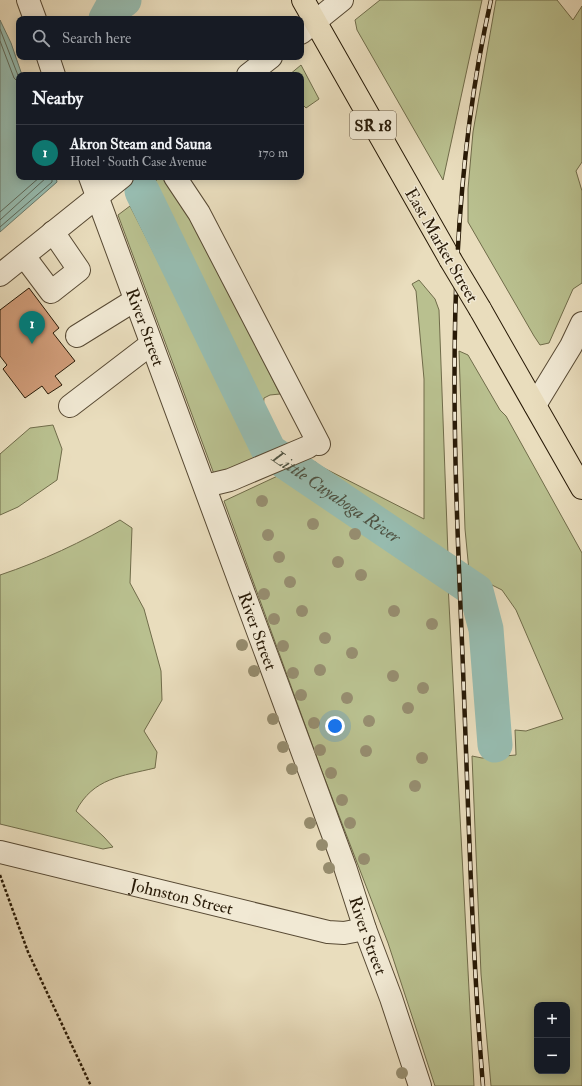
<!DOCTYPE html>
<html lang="en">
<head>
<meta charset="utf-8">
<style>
  :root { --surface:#171b24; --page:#242831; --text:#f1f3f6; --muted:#9ea1a6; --line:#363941; --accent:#0f766e }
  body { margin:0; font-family:"IM FELL Double Pica",serif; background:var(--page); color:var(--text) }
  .controls { position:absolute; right:12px; bottom:12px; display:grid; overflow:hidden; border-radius:8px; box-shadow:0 2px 10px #0003 }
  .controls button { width:36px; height:36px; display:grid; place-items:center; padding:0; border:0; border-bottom:1px solid var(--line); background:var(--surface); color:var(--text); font:20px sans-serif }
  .you { position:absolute; left:335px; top:726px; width:14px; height:14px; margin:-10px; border:3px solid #fff; border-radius:50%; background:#1a73e8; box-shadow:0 0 0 6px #1a73e833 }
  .badge { display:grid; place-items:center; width:26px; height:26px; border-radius:50%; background:var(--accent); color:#fff; font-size:13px; font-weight:700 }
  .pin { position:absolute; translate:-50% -33px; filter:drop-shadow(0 1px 2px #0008) }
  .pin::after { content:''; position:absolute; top:21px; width:14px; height:12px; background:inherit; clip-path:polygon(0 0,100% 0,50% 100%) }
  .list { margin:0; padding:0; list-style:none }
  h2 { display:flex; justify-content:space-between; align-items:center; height:52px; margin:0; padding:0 16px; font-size:17px }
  h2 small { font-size:13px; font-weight:400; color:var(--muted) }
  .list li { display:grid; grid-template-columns:26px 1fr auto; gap:12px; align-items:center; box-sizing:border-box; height:56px; padding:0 16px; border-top:1px solid var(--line) }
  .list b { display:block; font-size:15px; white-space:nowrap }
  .list p { margin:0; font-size:13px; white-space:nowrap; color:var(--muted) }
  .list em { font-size:13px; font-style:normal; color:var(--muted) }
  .icon { flex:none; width:22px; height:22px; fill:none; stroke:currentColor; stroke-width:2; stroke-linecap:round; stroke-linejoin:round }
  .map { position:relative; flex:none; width:582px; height:1086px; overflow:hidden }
  .search { position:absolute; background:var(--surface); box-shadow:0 2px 10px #0003; left:16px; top:16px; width:288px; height:44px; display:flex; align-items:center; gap:10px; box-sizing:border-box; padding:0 14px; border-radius:8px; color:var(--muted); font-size:15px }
  .panel { position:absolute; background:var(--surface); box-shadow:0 2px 10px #0003; left:16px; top:72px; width:288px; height:108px; border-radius:8px }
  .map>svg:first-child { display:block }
  .green { fill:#b9c08f; stroke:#706c4a; fill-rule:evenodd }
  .water { fill:#97bcb0; stroke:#6a7b6c }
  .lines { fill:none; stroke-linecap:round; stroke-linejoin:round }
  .shore { stroke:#5f6a5b; stroke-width:1 }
  .river { stroke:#97bcb0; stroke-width:35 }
  .building { fill:#d09c79; stroke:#271906 }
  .minor-casing { stroke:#584a34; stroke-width:24 }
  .major-casing { stroke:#271906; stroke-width:24 }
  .path { stroke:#271906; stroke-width:2.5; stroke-dasharray:3 2; stroke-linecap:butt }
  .minor { stroke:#f1e9d4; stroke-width:22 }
  .major { stroke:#e9ddbd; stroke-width:22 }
  .rail-casing { stroke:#271906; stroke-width:4.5 }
  .rail { stroke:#f1e9d4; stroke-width:3; stroke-dasharray:9; stroke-linecap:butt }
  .major-bridge-casing { stroke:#271906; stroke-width:24; stroke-linecap:butt }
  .major-bridge { stroke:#e9ddbd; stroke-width:22 }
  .tree { fill:#968d6f }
  .labels { text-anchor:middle; stroke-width:3; stroke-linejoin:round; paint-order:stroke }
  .shield { fill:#f1e9d4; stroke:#645744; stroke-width:1 }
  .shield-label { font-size:16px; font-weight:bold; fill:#271906 }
  .street-label { font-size:17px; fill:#271906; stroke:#f1e9d4 }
  .water-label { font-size:18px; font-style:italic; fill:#4e5242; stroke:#f1e9d4 }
</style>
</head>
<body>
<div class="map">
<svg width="582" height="1086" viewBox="0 0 582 1086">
  <rect width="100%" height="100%" fill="#e9ddbd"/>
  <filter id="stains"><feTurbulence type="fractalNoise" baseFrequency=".005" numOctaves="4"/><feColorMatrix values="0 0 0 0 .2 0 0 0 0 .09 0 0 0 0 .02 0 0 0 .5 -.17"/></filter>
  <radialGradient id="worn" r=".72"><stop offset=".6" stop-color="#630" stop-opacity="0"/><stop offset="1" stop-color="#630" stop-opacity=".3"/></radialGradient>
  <!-- green -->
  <g class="green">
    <path d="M380,0h102l-39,180 -86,-150 -2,-10z"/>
    <path d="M496,0h61l16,20 9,-14v156l-6,9 6,20v92l-9,6 -24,54 -9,2 -6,-9 -66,-114v-33l5,-57z"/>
    <path d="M301,65l18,34 -13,9 -5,-5v-28h-12z"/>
    <path d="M160,177h11l8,14 101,203 -10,1 -6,3 -1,12 -6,-5 -32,-74 -72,-135 -3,-10z"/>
    <path d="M130,206l128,251 -39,16 -5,1 -96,-259z"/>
    <path d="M419,280l16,19 4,11 9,245 -92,-51 -41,-32 -14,-6 15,-4 2,3 106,54v-140l-8,-88 -4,-7z"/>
    <path d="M459,351l9,4 32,55 6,6 76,137v533h-91l-10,-112 -9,-218 10,2 34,-3 -1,-25 11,1 37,-12 -47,-109 -14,-20 -22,-11 -11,-8 -4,-42zM537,1005h30v66h-30z"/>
    <path d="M53,425l9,24 -5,31 -39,27 -18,8v-61l30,-26z"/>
    <path d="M284,473l164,111 26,502h-39l-47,-143 -67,-174 -97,-268z"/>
    <path d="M120,520l12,8 -2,55 14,26 17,62 1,29 -18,31 13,21 -2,16c-33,8 -62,10 -79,43l28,26 9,10 -10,2 -103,-25v-249c42,-14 82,-33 120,-55z"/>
  </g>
  <!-- water -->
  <path class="water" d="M0,20l11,23 11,32h-3v102h37l1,5 -57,50z"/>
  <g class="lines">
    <!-- shore -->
    <g class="shore">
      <path d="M0,29l19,49"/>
      <path d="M0,41l14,37 5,5"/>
      <path d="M0,212l40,-35"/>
      <path d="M0,220l47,-43"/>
      <path d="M0,227l52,-45v-5"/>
    </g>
    <!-- river -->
    <g class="river">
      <path d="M106,19l6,-11 12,-8"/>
      <path id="s1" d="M142,191l127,260 207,140 10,38 9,116"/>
    </g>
  </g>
  <!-- building -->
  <path class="building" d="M29,288l30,40 -6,5 22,28 -20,15 7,9 -14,9 -6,-8 -17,12 -22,-29 4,-4 -7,-9v-46z"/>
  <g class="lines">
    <!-- minor casing -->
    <g class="minor-casing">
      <g id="minor">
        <path d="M28,0l7,19"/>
        <path d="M301,33l41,-33"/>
        <path d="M48,57l6,18"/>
        <path d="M248,75l23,-18"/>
        <path id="s2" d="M90,177l255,690 20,62 26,69 29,88"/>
        <path d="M175,177l24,36 120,231"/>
        <path d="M24,256l27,36 28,-22 -26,-38"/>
        <path d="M0,275l122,-98"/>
        <path d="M77,336l58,-36"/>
        <path d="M535,405l36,-59 11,-23"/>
        <path d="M70,406l81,-62"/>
        <path d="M205,486l25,-6 78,-33"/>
        <path id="s3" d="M0,852l328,80 16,1 21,-4"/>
      </g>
    </g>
    <!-- major casing -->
    <g class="major-casing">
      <g id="major">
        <path d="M303,0l147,259"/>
        <path d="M480,309l102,179"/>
      </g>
    </g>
    <!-- path -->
    <path class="path" d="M0,875l28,77 63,134"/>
    <!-- minor -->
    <use href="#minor" class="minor"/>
    <!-- major -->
    <use href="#major" class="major"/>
    <!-- rail casing -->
    <g class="rail-casing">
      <path id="rail" d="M483,1086c-12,-147 -15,-295 -21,-443 -9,-215 -19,-432 29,-643"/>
    </g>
    <!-- rail -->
    <use href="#rail" class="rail"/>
    <!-- major-bridge casing -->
    <g class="major-bridge-casing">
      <path id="major-bridge" d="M450,259l30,50"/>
    </g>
    <!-- major-bridge -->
    <use href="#major-bridge" class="major-bridge"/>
  </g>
  <!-- trees -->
  <g class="tree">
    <circle cx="262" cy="501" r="6"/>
    <circle cx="313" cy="524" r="6"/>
    <circle cx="355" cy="534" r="6"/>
    <circle cx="268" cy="535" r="6"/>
    <circle cx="279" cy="557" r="6"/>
    <circle cx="338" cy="562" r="6"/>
    <circle cx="361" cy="575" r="6"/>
    <circle cx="290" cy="582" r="6"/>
    <circle cx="264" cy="594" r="6"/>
    <circle cx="302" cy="611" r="6"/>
    <circle cx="394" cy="611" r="6"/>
    <circle cx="274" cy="619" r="6"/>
    <circle cx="432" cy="624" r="6"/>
    <circle cx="325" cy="638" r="6"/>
    <circle cx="242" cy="645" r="6"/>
    <circle cx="283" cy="646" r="6"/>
    <circle cx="352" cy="653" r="6"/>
    <circle cx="320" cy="670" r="6"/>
    <circle cx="254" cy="671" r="6"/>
    <circle cx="293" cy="673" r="6"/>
    <circle cx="393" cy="676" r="6"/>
    <circle cx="423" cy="688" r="6"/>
    <circle cx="301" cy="695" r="6"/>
    <circle cx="347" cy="698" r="6"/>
    <circle cx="408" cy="708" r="6"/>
    <circle cx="273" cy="719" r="6"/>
    <circle cx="369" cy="721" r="6"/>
    <circle cx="314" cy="723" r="6"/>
    <circle cx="283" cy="747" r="6"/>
    <circle cx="320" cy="750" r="6"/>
    <circle cx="366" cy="751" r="6"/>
    <circle cx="422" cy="758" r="6"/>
    <circle cx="292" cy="769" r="6"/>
    <circle cx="331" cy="773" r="6"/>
    <circle cx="415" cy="786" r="6"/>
    <circle cx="342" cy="800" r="6"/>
    <circle cx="310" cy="823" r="6"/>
    <circle cx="350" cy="823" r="6"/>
    <circle cx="322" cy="845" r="6"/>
    <circle cx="364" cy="859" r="6"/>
    <circle cx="329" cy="868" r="6"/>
    <circle cx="402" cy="1073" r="6"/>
  </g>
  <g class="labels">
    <!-- shield labels -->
    <rect class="shield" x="350" y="111" width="46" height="28" rx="3"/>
    <g class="shield-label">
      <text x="373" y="131">SR 18</text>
    </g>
    <!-- street labels -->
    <g class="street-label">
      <text transform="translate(442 245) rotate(60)" y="6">East Market Street</text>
      <text dy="6" stroke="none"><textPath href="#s2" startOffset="160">River Street</textPath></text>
      <text dy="6" stroke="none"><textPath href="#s2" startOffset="484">River Street</textPath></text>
      <text dy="6" stroke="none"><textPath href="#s3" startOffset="187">Johnston Street</textPath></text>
      <text dy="6" stroke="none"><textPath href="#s2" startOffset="808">River Street</textPath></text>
    </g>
    <!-- water labels -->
    <g class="water-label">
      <text dy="6" stroke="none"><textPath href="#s1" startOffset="371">Little Cuyahoga River</textPath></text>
    </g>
  </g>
  <rect width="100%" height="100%" filter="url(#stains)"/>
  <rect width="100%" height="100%" fill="url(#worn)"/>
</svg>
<div class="controls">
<button>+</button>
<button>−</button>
</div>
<div class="you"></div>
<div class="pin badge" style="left:32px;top:344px">1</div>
<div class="search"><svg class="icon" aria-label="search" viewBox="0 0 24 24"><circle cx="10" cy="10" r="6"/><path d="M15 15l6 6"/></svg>Search here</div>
<section class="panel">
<h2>Nearby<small></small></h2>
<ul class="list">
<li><span class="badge">1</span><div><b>Akron Steam and Sauna</b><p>Hotel · South Case Avenue</p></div><em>170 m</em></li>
</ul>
</section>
</div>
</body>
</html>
